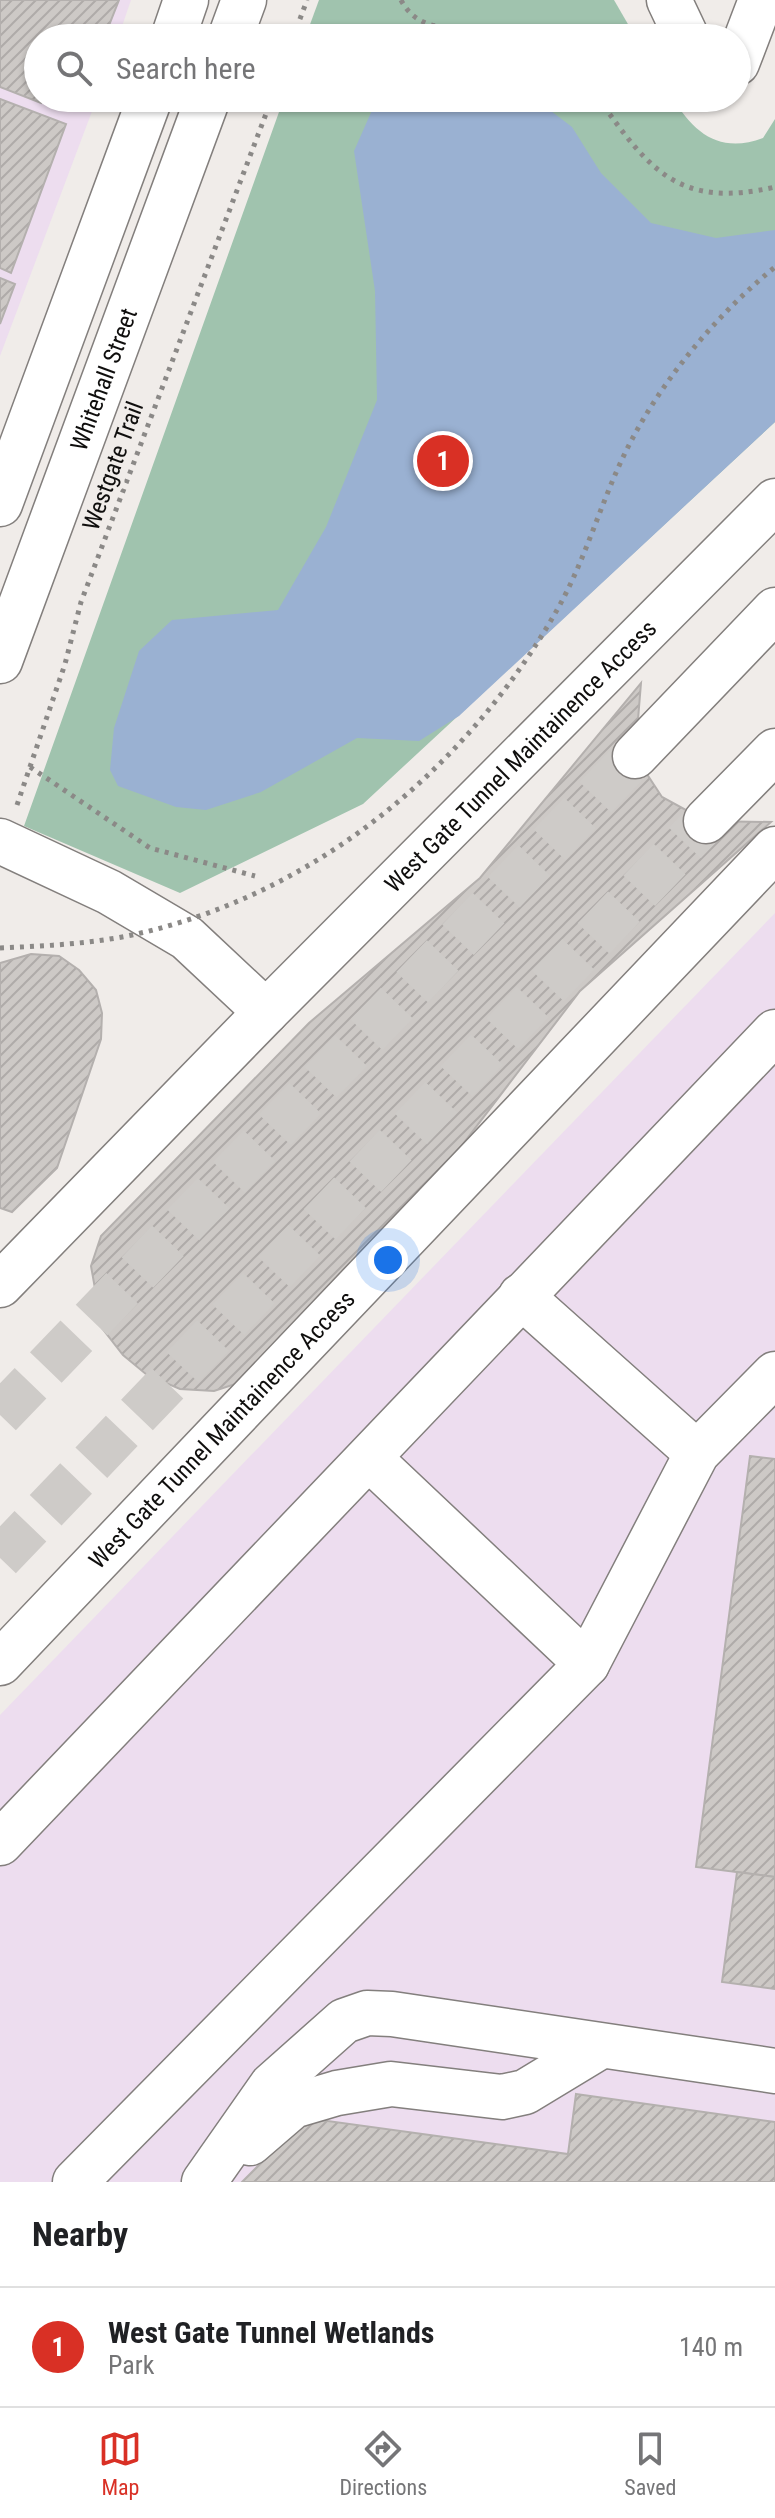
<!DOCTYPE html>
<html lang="en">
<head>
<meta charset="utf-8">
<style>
  :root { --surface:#fff; --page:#f2f2f2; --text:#202124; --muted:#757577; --line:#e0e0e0; --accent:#d93025 }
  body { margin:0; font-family:"Roboto Condensed",sans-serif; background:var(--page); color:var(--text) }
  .you { position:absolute; left:388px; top:1260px; width:28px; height:28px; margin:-20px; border:6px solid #fff; border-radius:50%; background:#1a73e8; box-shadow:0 0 0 12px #1a73e833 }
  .badge { display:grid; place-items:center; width:52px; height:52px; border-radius:50%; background:var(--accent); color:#fff; font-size:26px; font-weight:700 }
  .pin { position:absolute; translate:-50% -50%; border:4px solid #fff; box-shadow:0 2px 8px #0006 }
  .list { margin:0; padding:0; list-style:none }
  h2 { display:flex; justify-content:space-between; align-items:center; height:104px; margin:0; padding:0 32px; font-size:34px }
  h2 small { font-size:26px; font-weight:400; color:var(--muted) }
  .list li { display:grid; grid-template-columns:52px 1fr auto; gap:24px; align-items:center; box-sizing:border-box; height:120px; padding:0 32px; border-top:2px solid var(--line) }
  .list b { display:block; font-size:30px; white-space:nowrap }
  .list p { margin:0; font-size:26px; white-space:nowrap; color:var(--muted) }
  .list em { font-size:26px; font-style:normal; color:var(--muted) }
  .icon { flex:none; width:44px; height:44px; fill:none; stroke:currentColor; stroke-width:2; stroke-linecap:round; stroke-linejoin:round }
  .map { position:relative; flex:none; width:775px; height:2182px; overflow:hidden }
  .search { position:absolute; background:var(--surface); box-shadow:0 2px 6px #0004; left:24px; right:24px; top:24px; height:88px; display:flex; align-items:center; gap:20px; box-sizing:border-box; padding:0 28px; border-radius:44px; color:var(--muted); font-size:30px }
  .sheet { height:224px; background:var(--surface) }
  nav { display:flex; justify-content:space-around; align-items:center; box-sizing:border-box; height:112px; border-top:2px solid var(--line); background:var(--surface); font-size:22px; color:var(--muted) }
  nav a { display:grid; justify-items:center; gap:4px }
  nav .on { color:var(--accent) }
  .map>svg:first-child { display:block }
  .industrial { fill:#edddef }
  .park { fill:#a0c3ae }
  .water { fill:#9ab1d2 }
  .building { fill:url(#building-hatch); stroke:#b4b0ae; stroke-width:2 }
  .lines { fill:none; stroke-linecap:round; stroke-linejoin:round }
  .highway-tunnel { stroke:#cecbc8; stroke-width:44; stroke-dasharray:44 22; stroke-linecap:butt }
  .minor-casing { stroke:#837f7d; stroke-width:47 }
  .major-casing { stroke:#837f7d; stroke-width:47 }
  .highway-casing { stroke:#837f7d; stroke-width:47 }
  .path { stroke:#8b8987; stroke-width:5; stroke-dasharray:4 6; stroke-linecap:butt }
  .minor { stroke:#fff; stroke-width:44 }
  .major { stroke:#fff; stroke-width:44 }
  .highway { stroke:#fff; stroke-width:44 }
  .path-bridge { stroke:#8b8987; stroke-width:5; stroke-dasharray:4 6; stroke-linecap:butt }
  .labels { text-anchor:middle; stroke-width:8; stroke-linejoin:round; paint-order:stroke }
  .street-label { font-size:24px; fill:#0f0e0d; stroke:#f0ece9 }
</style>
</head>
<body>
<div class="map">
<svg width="775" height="2182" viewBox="0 0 775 2182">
  <defs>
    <pattern id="building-hatch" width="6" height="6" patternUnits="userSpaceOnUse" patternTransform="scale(2)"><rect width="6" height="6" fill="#cdc9c6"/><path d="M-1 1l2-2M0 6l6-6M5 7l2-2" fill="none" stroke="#afaba9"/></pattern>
  </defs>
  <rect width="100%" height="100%" fill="#f0ece9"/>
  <!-- industrial -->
  <g class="industrial">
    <path d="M0,0h131l-13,38h-80v60h59l-97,258z"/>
    <path d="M775,913v1269h-775v-467z"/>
  </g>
  <!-- park -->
  <g class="park">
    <path d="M319,0h295l22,38h-331z"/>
    <path d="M284,98h389c21,36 48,56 90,40l12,-19v303l-412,382 -183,89 -156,-67z"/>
  </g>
  <!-- water -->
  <path class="water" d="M383,98h151l38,29 29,46 50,50 65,15 59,-8v192l-316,294 -40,25 -62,-3 -96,54 -55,18 -30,-3 -58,-21 -8,-16 4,-42 25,-77 33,-31 106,-10 48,-83 51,-127 -2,-109 -21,-140 19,-43z"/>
  <!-- building -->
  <g class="building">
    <path d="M0,0h119l-15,38h-66v60h5l-2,5 -41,-16z"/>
    <path d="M0,99l66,25 -55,149 -11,-5z"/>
    <path d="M0,278l15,6 -15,40z"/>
    <path d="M641,683l-6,73 27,41 44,24 65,1 -191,169 -153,200 -176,188 -37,12 -34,-2 -33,-14 -24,-20 -21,-27 -11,-62 10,-30 208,-213 171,-145z"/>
    <path d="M31,954l28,2 20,14 17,20 6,23 -1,26 -44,129 -45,44 -12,-4v-245z"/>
    <path d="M750,1456l25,3v418l-79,-10z"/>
    <path d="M737,1872l38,5v112l-53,-7z"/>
    <path d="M576,2094l199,28v60h-533l64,-64 262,36z"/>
  </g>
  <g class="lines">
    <!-- highway-tunnel -->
    <g class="highway-tunnel">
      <path d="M0,1415l635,-659"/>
      <path d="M0,1558l706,-737"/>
    </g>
    <!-- minor casing -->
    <g class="minor-casing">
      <g id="minor">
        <path d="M669,0l18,38"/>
        <path d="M737,63l24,-63"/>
        <path id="s1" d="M0,841l109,51 78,46 79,74 509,-511"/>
        <path d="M0,1285l266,-273"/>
        <path d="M521,1296l176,157"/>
        <path d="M369,1458l218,206"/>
        <path id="s2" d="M0,1663l775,-814"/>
        <path d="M0,1843l775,-811"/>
        <path d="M250,2143l43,-37 44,-13 54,-9 111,13 23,-5 76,-46"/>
        <path d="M75,2182l512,-518 110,-211 78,-79"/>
        <path d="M204,2182l68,-97 72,-64 23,-8 25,1 383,57"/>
      </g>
    </g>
    <!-- major casing -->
    <g class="major-casing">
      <g id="major">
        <path d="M173,38l13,-38"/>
        <path d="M230,38l14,-38"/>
        <path d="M0,504l150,-406"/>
        <path id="s3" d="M0,661l208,-563"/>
      </g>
    </g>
    <!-- highway casing -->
    <g class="highway-casing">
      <g id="highway">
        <path d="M635,756l140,-146"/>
        <path d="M706,821l69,-70"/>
      </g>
    </g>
    <!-- path -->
    <g class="path">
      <path d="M401,0c25,47 80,15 117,38"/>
      <path d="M293,38l14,-38"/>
      <path d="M598,98c52,73 81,111 177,89"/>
      <path d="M30,767l120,81 105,28"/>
      <path d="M17,805l48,-141 16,-62 191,-504"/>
    </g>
    <!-- minor -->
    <use href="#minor" class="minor"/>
    <!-- major -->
    <use href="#major" class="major"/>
    <!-- highway -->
    <use href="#highway" class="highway"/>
    <!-- path-bridge -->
    <path class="path-bridge" d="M0,948c44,-2 89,-4 132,-13 181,-39 335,-166 425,-325 29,-51 44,-109 70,-161 34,-68 89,-134 148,-182"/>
  </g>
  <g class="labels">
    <!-- street labels -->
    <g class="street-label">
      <text dy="8" stroke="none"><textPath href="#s3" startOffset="300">Whitehall Street</textPath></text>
      <text transform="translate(113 466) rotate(-70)" y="8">Westgate Trail</text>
      <text dy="8" stroke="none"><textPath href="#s1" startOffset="680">West Gate Tunnel Maintainence Access</textPath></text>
      <text dy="8" stroke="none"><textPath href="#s2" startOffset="322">West Gate Tunnel Maintainence Access</textPath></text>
    </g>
  </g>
</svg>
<div class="you"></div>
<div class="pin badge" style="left:443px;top:461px">1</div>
<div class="search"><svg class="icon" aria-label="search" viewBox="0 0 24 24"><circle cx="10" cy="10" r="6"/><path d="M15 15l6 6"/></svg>Search here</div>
</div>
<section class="sheet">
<h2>Nearby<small></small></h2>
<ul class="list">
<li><span class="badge">1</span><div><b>West Gate Tunnel Wetlands</b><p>Park</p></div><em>140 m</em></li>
</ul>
</section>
<nav>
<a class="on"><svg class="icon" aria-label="map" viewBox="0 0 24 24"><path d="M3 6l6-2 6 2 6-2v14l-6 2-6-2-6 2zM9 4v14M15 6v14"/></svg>Map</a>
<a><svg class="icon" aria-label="directions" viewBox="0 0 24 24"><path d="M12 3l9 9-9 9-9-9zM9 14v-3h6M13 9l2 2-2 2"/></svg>Directions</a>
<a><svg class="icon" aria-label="saved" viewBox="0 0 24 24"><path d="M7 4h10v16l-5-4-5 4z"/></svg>Saved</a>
</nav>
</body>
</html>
